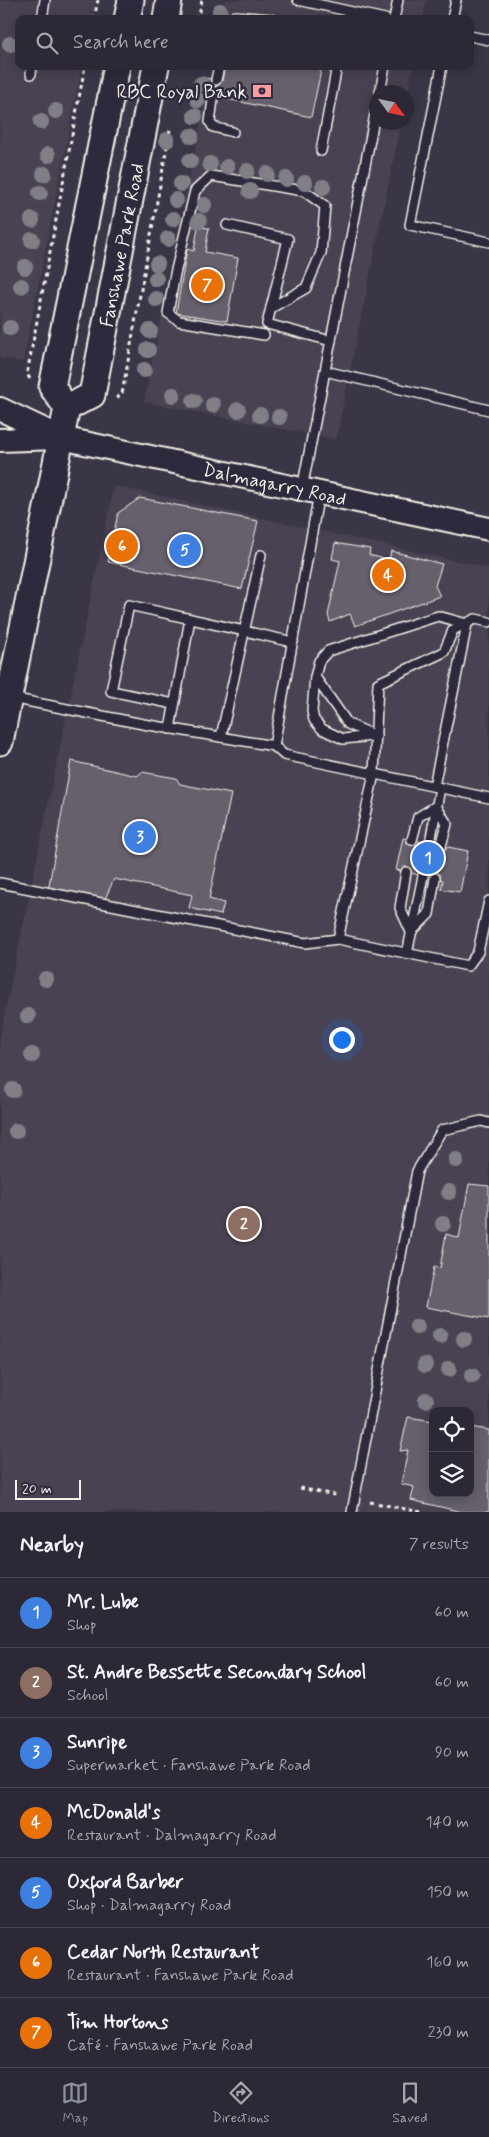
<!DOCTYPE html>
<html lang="en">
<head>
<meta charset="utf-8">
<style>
  :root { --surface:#2c2835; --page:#383441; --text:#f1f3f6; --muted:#a6a6ad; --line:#484450; --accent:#8c9099 }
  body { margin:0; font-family:Mynerve,sans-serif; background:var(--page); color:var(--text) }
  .controls { position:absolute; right:15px; bottom:15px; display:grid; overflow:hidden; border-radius:10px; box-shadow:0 2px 12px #0003 }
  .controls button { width:45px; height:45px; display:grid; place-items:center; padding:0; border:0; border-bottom:1px solid var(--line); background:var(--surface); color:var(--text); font:25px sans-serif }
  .compass { position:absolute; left:369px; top:85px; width:45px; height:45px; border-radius:50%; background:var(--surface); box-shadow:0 2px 12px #0003; rotate:123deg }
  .scale { position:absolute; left:15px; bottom:12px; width:66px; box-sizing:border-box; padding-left:5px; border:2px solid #f4f1e8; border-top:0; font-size:14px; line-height:18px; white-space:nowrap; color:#f4f1e8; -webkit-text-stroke:4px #2f2a3d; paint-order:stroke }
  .you { position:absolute; left:341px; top:1039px; width:18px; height:18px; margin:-12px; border:4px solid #fff; border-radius:50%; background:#1a73e8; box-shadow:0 0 0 8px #1a73e833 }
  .badge { display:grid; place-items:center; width:32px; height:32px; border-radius:50%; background:var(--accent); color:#fff; font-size:16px; font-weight:700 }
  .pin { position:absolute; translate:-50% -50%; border:2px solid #fff; box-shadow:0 1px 5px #0006 }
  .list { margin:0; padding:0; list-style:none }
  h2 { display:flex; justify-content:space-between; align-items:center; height:65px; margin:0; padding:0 20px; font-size:21px }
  h2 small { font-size:16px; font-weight:400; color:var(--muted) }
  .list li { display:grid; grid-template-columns:32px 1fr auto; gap:15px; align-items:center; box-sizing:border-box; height:70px; padding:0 20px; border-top:1px solid var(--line) }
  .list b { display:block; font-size:19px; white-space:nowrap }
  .list p { margin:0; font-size:16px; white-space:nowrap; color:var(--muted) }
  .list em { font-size:16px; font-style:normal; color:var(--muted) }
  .icon { flex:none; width:28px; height:28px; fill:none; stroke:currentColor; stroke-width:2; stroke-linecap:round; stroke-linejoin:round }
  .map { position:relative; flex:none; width:489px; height:1512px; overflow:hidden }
  .search { position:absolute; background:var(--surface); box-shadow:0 2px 12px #0003; left:15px; right:15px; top:15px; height:55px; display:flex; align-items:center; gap:12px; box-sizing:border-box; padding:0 18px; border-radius:10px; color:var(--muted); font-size:19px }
  .sheet { height:555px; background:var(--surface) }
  nav { display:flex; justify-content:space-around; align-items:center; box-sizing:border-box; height:70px; border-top:1px solid var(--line); background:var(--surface); font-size:14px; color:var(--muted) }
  nav a { display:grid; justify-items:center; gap:2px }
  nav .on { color:var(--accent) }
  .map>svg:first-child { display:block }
  .built { fill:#484352; fill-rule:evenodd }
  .building { fill:#65616c; stroke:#f4f1e8 }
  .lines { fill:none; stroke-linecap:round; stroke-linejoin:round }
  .service-casing { stroke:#f4f1e8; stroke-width:12 }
  .tertiary-casing { stroke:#f4f1e8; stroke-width:26 }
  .secondary-casing { stroke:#f4f1e8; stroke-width:29 }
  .path { stroke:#f4f1e8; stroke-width:3; stroke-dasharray:4 4; stroke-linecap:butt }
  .service { stroke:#2f2a3d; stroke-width:9 }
  .tertiary { stroke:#2f2a3d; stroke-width:22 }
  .secondary { stroke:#2f2a3d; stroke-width:25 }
  .tree { fill:#827e85 }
  .labels { text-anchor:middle; stroke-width:5; stroke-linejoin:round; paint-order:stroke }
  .poi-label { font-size:19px; fill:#f4f1e8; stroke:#2f2a3d; text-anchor:end }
  .street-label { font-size:19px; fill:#f4f1e8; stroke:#2f2a3d }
</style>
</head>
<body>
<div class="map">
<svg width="489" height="1512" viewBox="0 0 489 1512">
  <rect width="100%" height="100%" fill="#3b3647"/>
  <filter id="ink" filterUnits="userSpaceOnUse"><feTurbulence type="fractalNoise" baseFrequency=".02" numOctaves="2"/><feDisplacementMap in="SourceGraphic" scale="10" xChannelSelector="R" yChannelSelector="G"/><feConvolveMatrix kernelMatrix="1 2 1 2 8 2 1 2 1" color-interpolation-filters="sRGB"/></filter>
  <g filter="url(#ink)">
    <!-- built -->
    <g class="built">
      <path d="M0,0h96l-4,19h-73v47h63l-59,296 -23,-4z"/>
      <path d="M225,0h201l-3,19h-201z"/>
      <path d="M212,66h201l-6,31 -1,-5h-30v30l25,1 -65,316 -192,-37z"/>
      <path d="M114,486l375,82v944h-489v-475zM433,1411h37v82h-37z"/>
    </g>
    <!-- building -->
    <g class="building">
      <path d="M225,66h97l-11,51 -93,-20 1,-4 -16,-3 3,-12 16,3z"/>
      <path d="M198,227l11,1 -4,24 33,6 -11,63 -51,-8 11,-64 7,2z"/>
      <path d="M140,498l118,23 -16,68 -134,-27 10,-49z"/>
      <path d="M335,543l35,6 -1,6 20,5 2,-9 51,13 -7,22 5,10 -85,30 -5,-12 -20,8 -2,-7 12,-54 -8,-2z"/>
      <path d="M71,761l66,15 5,-4 34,6 4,6 51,10 -22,105 15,4 -3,12 -32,-7 3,-13 -78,-16 -10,22 -56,-10z"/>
      <path d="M403,838l65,13 -8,41 -19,-3 2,-9 -47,-10z"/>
      <path d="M469,1184l20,2v133l-63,-12 8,-40 6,1 6,-34 13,4z"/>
      <path d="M408,1417l25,4v72h37v-66l19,3v82h-27l-51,-12 3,-13 -13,-3 7,-34 -8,1z"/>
    </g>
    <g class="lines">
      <!-- service casing -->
      <g class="service-casing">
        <g id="service">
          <path d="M298,0l87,19"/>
          <path d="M42,19l3,-19"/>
          <path d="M233,19l2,-3 36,3"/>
          <path d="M394,19l4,-19"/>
          <path d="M452,19l4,-19"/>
          <path d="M470,36l19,4"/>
          <path d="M442,66l-32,159 79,17"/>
          <path d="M31,74l1,-8"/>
          <path d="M216,80l3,-14"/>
          <path d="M214,92l-4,30 3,5 20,5"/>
          <path d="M380,92l5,-26"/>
          <path d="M321,151l16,-85"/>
          <path d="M227,225l61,14 -21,85 64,17"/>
          <path d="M264,335l-85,-14 -11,-8 7,-39 20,-83 16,-15 93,15 21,15 -4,47 -15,35 -35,20"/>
          <path d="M325,371l164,39"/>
          <path d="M302,489l74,-380"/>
          <path d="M319,493l-45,253 10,9 205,43"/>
          <path d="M489,622l-14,-3 -22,11 -9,22 -66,31 -4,91 -36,165 130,27 10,-14 11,-51"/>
          <path d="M315,677l-3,34 2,9 8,9 21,10 30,-3"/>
          <path d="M11,698l132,26 131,22"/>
          <path d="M174,704l-63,-13 18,-86 164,37"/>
          <path d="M170,729l20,-110"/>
          <path d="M376,736l-28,-12 -33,-47 4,-16 9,-10 110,-35 29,8 -33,162"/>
          <path d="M221,737l40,-182"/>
          <path d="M412,840l6,-23 18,-11 11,18 -6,22"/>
          <path d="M430,843l10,-55"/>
          <path d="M406,872l-6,36 11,24 18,-18 6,-36"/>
          <path d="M0,883l305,60 33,-4"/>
          <path d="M407,954l16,-78"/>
          <path d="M352,1512l65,-341 25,-41 39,-9 8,2"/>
        </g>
      </g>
      <!-- tertiary casing -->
      <g class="tertiary-casing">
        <g id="tertiary">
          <path id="s1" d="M0,409l61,29 428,91"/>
          <path d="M0,440l58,-2"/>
        </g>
      </g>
      <!-- secondary casing -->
      <g class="secondary-casing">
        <g id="secondary">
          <path d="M127,19l4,-19"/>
          <path d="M166,19l3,-19"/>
          <path id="s2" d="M67,408l25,-13 64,-329"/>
          <path d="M0,742l67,-334 -15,-21 65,-321"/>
        </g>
      </g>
      <!-- path -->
      <g class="path">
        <path d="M94,19l4,-19"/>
        <path d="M195,19l5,-8 2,-11"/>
        <path d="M30,379l-3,-5 58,-308"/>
        <path d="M116,398l6,-4 48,-264"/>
        <path d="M300,1488l39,8"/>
        <path d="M370,1502l51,10"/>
      </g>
      <!-- service -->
      <use href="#service" class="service"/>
      <!-- tertiary -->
      <use href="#tertiary" class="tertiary"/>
      <!-- secondary -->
      <use href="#secondary" class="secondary"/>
    </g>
    <!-- trees -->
    <g class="tree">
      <circle cx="220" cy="11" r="8"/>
      <circle cx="10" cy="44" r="8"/>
      <circle cx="201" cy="84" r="8"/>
      <circle cx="198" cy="100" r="8"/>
      <circle cx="56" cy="111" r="8"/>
      <circle cx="195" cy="116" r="8"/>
      <circle cx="41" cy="122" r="8"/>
      <circle cx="191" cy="136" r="8"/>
      <circle cx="167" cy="140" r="8"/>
      <circle cx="48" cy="155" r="8"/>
      <circle cx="190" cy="161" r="8"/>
      <circle cx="210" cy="164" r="8"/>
      <circle cx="227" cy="167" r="8"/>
      <circle cx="247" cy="171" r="8"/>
      <circle cx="44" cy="174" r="8"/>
      <circle cx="267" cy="174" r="8"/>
      <circle cx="286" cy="179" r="8"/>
      <circle cx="305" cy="183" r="8"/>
      <circle cx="181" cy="184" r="8"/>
      <circle cx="323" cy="187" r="8"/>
      <circle cx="250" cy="191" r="8"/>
      <circle cx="40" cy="193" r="8"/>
      <circle cx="176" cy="200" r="8"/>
      <circle cx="204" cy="205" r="8"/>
      <circle cx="173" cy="219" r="8"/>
      <circle cx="32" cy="220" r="8"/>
      <circle cx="199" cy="221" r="8"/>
      <circle cx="168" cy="239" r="8"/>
      <circle cx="32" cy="240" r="8"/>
      <circle cx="157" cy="264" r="8"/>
      <circle cx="25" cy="267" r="8"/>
      <circle cx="156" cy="279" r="8"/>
      <circle cx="21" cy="286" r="8"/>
      <circle cx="156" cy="299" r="8"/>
      <circle cx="10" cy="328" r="8"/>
      <circle cx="150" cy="331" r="8"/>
      <circle cx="148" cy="350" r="8"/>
      <circle cx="144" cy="370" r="8"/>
      <circle cx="173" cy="395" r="8"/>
      <circle cx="194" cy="401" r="8"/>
      <circle cx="213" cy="405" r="8"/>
      <circle cx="238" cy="410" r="8"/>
      <circle cx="260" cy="415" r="8"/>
      <circle cx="279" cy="417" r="8"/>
      <circle cx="46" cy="979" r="8"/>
      <circle cx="28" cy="1016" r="8"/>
      <circle cx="32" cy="1055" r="8"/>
      <circle cx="13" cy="1090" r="8"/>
      <circle cx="16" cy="1131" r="8"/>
      <circle cx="456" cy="1160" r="8"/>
      <circle cx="449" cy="1192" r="8"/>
      <circle cx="443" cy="1224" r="8"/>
      <circle cx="417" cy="1327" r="8"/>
      <circle cx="440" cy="1336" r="8"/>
      <circle cx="464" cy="1339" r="8"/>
      <circle cx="425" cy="1365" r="8"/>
      <circle cx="449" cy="1369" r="8"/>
      <circle cx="472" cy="1376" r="8"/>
      <circle cx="426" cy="1400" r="8"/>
    </g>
  </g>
  <!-- icons -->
  <defs>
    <g id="bank-bare" transform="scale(1.5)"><path d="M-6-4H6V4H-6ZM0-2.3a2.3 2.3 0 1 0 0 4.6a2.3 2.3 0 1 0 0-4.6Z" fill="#ff9aa2" stroke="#2f2a3d" stroke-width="2.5" paint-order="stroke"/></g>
  </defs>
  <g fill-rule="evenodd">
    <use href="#bank-bare" x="262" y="91"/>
  </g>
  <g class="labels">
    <!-- poi labels -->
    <g class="poi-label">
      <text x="247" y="98">RBC Royal Bank</text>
    </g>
    <!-- street labels -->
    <g class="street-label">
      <text dy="7" stroke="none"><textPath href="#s2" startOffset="181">Fanshawe Park Road</textPath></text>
      <text dy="7" stroke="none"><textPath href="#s1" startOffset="286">Dalmagarry Road</textPath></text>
    </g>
  </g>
</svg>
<div class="controls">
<button><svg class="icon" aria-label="locate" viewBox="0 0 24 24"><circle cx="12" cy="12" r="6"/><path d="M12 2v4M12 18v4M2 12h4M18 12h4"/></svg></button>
<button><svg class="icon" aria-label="layers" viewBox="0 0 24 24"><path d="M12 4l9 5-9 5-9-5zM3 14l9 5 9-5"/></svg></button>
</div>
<svg class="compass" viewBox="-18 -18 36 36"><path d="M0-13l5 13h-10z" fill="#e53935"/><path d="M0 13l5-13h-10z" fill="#a6a6ad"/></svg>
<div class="scale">20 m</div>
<div class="you"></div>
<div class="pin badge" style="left:428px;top:858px;background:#3f7fe0">1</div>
<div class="pin badge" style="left:244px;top:1224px;background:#8d6e63">2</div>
<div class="pin badge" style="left:140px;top:837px;background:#3f7fe0">3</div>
<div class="pin badge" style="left:388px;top:575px;background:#e8710a">4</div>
<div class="pin badge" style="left:185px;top:550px;background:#3f7fe0">5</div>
<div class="pin badge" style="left:122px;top:546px;background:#e8710a">6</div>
<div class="pin badge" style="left:207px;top:285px;background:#e8710a">7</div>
<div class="search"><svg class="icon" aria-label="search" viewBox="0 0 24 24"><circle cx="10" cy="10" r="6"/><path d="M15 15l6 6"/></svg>Search here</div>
</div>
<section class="sheet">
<h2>Nearby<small>7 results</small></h2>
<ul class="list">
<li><span class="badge" style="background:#3f7fe0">1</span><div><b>Mr. Lube</b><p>Shop</p></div><em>60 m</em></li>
<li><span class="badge" style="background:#8d6e63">2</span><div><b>St. Andre Bessette Secondary School</b><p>School</p></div><em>60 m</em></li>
<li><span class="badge" style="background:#3f7fe0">3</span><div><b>Sunripe</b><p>Supermarket · Fanshawe Park Road</p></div><em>90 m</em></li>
<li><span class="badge" style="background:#e8710a">4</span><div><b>McDonald's</b><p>Restaurant · Dalmagarry Road</p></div><em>140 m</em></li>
<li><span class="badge" style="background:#3f7fe0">5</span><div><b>Oxford Barber</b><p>Shop · Dalmagarry Road</p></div><em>150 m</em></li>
<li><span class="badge" style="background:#e8710a">6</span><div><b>Cedar North Restaurant</b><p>Restaurant · Fanshawe Park Road</p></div><em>160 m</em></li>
<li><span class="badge" style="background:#e8710a">7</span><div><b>Tim Hortons</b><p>Café · Fanshawe Park Road</p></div><em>230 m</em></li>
</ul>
</section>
<nav>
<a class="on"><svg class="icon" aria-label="map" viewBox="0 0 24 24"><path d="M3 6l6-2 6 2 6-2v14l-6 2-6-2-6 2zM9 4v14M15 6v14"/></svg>Map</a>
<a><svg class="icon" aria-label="directions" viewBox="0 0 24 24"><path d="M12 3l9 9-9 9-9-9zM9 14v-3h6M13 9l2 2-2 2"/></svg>Directions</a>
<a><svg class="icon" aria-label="saved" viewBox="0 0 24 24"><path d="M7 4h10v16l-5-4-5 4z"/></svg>Saved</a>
</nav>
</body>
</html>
